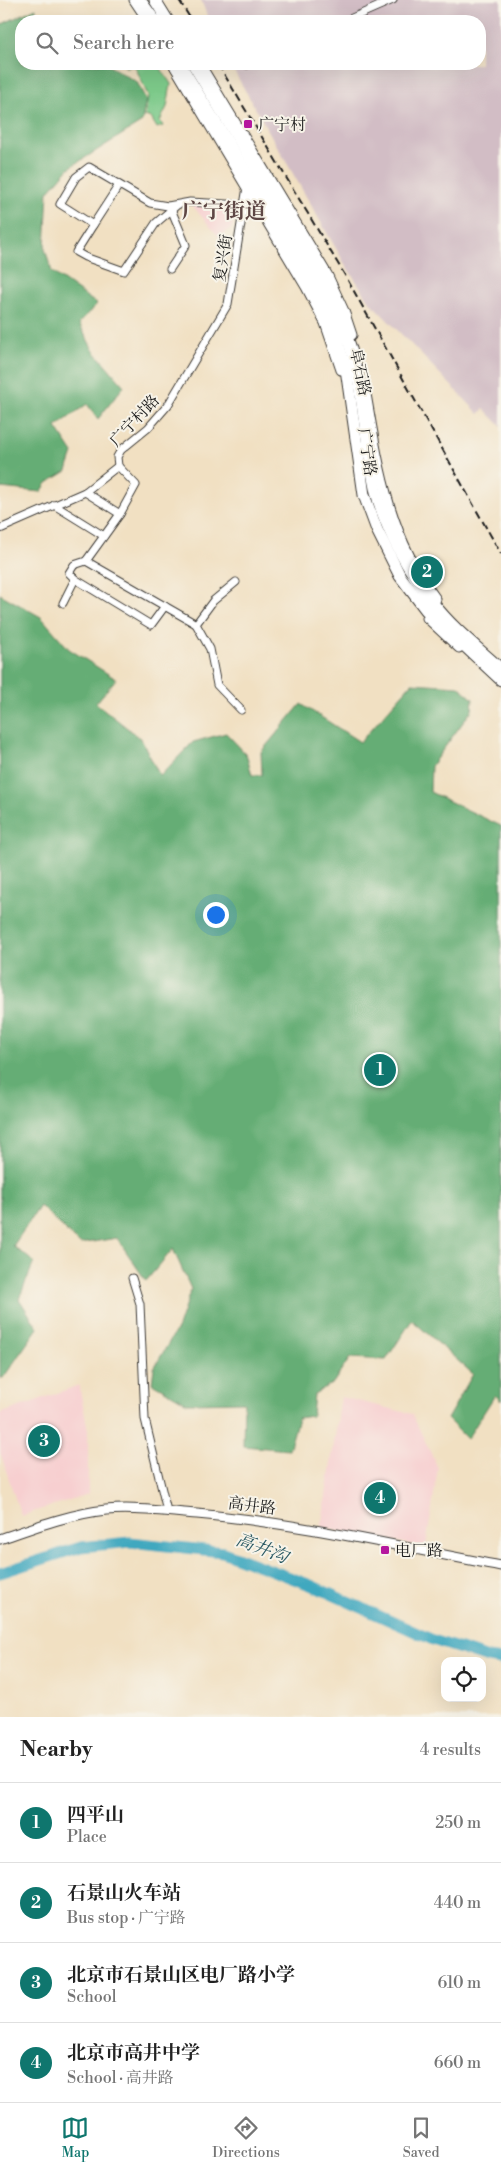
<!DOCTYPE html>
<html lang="en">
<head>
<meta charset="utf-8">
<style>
  :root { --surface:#fff; --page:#f6f6f6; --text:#222; --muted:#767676; --line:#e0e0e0; --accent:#0f766e }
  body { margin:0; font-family:"Libre Bodoni","Noto Serif SC",serif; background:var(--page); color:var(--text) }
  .controls { position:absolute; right:15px; bottom:15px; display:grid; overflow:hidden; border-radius:10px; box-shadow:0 5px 20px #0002 }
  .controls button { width:45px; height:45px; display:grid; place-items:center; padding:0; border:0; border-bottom:1px solid var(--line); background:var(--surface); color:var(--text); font:25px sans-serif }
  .you { position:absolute; left:215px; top:914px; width:18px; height:18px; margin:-12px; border:4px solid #fff; border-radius:50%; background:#1a73e8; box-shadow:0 0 0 8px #1a73e833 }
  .badge { display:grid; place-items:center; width:32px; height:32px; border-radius:50%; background:var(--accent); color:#fff; font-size:16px; font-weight:700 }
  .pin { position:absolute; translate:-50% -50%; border:2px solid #fff; box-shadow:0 1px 5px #0006 }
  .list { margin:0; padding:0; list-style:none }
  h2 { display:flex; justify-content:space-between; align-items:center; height:65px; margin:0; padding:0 20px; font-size:21px }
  h2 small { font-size:16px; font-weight:400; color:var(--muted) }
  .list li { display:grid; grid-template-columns:32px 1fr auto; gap:15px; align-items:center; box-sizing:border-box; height:80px; padding:0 20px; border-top:1px solid var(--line) }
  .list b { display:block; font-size:19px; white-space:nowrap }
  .list p { margin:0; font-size:16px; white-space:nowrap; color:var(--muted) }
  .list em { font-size:16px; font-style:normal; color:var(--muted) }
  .icon { flex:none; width:28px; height:28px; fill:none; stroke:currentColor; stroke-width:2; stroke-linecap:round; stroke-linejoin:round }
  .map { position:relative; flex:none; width:501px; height:1717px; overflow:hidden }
  .search { position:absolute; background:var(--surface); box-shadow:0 5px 20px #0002; left:15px; right:15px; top:15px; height:55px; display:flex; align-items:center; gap:12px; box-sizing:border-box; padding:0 18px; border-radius:20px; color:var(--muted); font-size:19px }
  .sheet { height:385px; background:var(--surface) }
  nav { display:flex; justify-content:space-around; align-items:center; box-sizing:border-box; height:70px; border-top:1px solid var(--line); background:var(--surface); font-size:14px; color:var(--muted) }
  nav a { display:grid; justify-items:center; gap:2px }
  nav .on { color:var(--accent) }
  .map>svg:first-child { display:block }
  .built { fill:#f7cfd0 }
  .industrial { fill:#d2bdc5 }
  .green { fill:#7cc989; stroke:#4c7252 }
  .forest { fill:#65ad75; stroke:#406448 }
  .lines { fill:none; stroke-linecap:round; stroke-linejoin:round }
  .river { stroke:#3fa8bf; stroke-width:11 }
  .minor-casing { stroke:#3c3935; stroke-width:9 }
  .tertiary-casing { stroke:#3c3935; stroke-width:11 }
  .trunk-casing { stroke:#3c3935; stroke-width:13 }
  .minor { stroke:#fff; stroke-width:7 }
  .tertiary { stroke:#fff; stroke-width:9 }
  .trunk { stroke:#fff; stroke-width:11 }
  .rail { stroke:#1c1c1c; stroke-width:2; stroke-dasharray:8 4; stroke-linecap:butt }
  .poi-dot { fill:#b5179e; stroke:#f7f3e8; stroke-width:2 }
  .labels { text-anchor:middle; stroke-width:4; stroke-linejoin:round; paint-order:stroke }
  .poi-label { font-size:16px; fill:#1c1c1c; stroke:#f7f3e8; text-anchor:start }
  .street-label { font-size:16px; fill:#1c1c1c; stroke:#f7f3e8 }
  .water-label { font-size:18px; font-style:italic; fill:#2c5b65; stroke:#f7f3e8 }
  .district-label { font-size:21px; font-weight:bold; fill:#5e4745; stroke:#f7f3e8 }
</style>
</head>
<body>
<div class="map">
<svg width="501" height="1717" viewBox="0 0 501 1717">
  <rect width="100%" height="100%" fill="#f7f3e8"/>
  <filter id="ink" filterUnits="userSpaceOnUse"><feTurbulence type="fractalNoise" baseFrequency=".02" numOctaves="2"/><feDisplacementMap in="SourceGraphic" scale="10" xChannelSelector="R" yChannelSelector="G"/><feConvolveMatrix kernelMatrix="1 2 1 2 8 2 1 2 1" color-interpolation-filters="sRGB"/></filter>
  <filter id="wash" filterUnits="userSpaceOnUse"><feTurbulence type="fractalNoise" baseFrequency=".0096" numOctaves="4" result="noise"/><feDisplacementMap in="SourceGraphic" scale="20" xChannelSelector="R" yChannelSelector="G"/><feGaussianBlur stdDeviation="1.12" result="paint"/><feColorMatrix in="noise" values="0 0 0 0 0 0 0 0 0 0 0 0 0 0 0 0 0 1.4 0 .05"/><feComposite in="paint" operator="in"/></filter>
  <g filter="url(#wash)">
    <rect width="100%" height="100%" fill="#f1e0c2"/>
    <!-- built -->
    <g class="built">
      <path d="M191,204l45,3 -4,21 -13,9z"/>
      <path d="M79,1385l9,45v64l-67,22 -21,-64v-38z"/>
      <path d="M341,1397l71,17 26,54 -12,79 -105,-19z"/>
    </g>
    <!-- industrial -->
    <path class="industrial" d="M201,0h300v426l-17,-17 -5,5 -108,-111 -25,-37 -116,-202h250v-43h-271z"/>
    <!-- green -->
    <path class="green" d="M125,64h33l13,20 -4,23 -7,14 3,5 -6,2 -6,-10 -6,-2 3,-20 -13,-30 -10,1z"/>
    <!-- forest -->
    <g class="forest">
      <path d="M36,8l-1,10 5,3h-19v43h85l31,18 9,18 -4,22 -73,46 -21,24 -3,57 7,23 45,32 -18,19 14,27 31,36 -26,33 -11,-15 -31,23 17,26 -6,18 -20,12 -6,9 -41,-4v-463z"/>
      <path d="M0,594l41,23 28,32 47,30 -20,24 45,36 19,37 33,-34 33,-9 20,21 6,21h10l-1,-23 40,-48 59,38 52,-59 47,3 14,13 -1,11 -41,56 -1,26 71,34v575l-6,-6 -28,44 -20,-20 26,-45 -61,-54 -26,40 -36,-2 -17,25 -19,11 -2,22 -14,2 -9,32 -46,-4 1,-44 -57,1 -35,-20 2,-15 24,-41 13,-38 -18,-40 -27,32 -29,-43 -37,6 -40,-38 -27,40 21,16 -15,37 19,29 -35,50h-3z"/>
    </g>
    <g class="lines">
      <!-- river -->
      <path class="river" d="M0,1573l81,-26 49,-5 93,10 90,34 120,54 55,18 13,2"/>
    </g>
  </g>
  <g filter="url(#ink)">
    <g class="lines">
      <!-- minor casing -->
      <g class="minor-casing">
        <g id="minor">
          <path d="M265,21h1"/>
          <path d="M345,21l48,-21"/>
          <path d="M247,65l4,-1"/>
          <path d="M119,185l-26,40 -33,-21 16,-27 13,-10 61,36 18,3 22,-4 54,3"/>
          <path d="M93,225l-17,27 9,5 39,14 32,-48 21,-18"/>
          <path d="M170,269l16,-24 -15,-36"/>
          <path d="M118,466l-1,-9 4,-7 27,-22 20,-23 60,-101 19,-117"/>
          <path d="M85,492l35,22"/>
          <path d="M54,505l50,31"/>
          <path d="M0,529l85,-37 33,-26"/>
          <path d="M86,561l110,63"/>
          <path d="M75,579l76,46 14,-19"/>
          <path d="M236,582l-23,19 -17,23 14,25 7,36 24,25"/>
          <path d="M63,603l12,-24 -6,-6 5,-8 12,-4 34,-47 16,-29 -18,-19"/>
          <path d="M132,1278l8,26 5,115 22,92"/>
        </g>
      </g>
      <!-- tertiary casing -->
      <g class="tertiary-casing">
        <g id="tertiary">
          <path d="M134,0l14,21"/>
          <path d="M173,64l133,223 19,36 16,47"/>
          <path d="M200,64l127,210 17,37 8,24"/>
          <path d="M366,394c13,75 23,142 70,205"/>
          <path d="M427,618l32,30"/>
          <path d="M0,1539c35,-12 70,-25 106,-29 30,-3 62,2 91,4 103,9 203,33 304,52"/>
        </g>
      </g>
      <!-- trunk casing -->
      <g class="trunk-casing">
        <g id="trunk">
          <path d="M140,0l15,21"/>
          <path d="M155,0l13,21"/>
          <path d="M180,64l133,217 18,38 15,50 18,126 13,35 23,46 26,34 75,70"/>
          <path d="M193,64l128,212c14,30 28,60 35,92 8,40 11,81 19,120 10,41 33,82 58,115 19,25 45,45 68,66"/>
        </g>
      </g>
      <!-- minor -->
      <use href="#minor" class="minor"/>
      <!-- tertiary -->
      <use href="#tertiary" class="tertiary"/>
      <!-- trunk -->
      <use href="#trunk" class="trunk"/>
      <!-- rail -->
      <g class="rail">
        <path d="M179,0l13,21"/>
        <path d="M218,64l128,213 155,277"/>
      </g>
    </g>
  </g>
  <!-- markers -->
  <g class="poi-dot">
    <rect x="243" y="119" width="10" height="10" rx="2.5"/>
    <rect x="380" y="1545" width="10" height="10" rx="2.5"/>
  </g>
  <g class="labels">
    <!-- poi labels -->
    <g class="poi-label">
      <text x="258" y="130">广宁村</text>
      <text x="395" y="1556">电厂路</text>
    </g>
    <!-- street labels -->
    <g class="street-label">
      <text transform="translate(222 258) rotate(-81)" y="6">复兴街</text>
      <text transform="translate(361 372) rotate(78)" y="6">阜石路</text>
      <text transform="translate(134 420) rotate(-47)" y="6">广宁村路</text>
      <text transform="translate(368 452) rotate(82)" y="6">广宁路</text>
      <text transform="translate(252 1505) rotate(7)" y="6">高井路</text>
    </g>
    <!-- water labels -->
    <g class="water-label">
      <text transform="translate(262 1548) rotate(21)" y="6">高井沟</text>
    </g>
    <!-- district labels -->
    <g class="district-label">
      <text x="224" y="218">广宁街道</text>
    </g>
  </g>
</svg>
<div class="controls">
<button><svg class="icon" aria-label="locate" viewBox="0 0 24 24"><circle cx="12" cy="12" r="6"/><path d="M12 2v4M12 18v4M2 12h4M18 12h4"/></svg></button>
</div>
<div class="you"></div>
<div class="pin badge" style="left:380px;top:1070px">1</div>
<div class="pin badge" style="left:427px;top:572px">2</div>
<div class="pin badge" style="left:44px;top:1441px">3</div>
<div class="pin badge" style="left:380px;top:1498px">4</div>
<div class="search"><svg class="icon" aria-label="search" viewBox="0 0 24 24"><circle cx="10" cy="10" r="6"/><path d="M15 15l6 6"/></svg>Search here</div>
</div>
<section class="sheet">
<h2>Nearby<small>4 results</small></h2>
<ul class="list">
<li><span class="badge">1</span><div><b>四平山</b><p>Place</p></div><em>250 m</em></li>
<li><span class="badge">2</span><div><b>石景山火车站</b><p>Bus stop · 广宁路</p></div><em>440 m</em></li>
<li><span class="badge">3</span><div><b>北京市石景山区电厂路小学</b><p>School</p></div><em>610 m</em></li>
<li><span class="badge">4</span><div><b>北京市高井中学</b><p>School · 高井路</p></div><em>660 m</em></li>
</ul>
</section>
<nav>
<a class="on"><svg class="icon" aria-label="map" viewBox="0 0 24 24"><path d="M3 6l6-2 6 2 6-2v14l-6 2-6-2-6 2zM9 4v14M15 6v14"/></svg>Map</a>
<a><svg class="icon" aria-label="directions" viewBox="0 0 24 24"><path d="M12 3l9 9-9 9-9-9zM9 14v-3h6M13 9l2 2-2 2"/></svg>Directions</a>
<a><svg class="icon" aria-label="saved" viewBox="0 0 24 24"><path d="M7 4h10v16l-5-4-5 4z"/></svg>Saved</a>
</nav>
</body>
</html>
